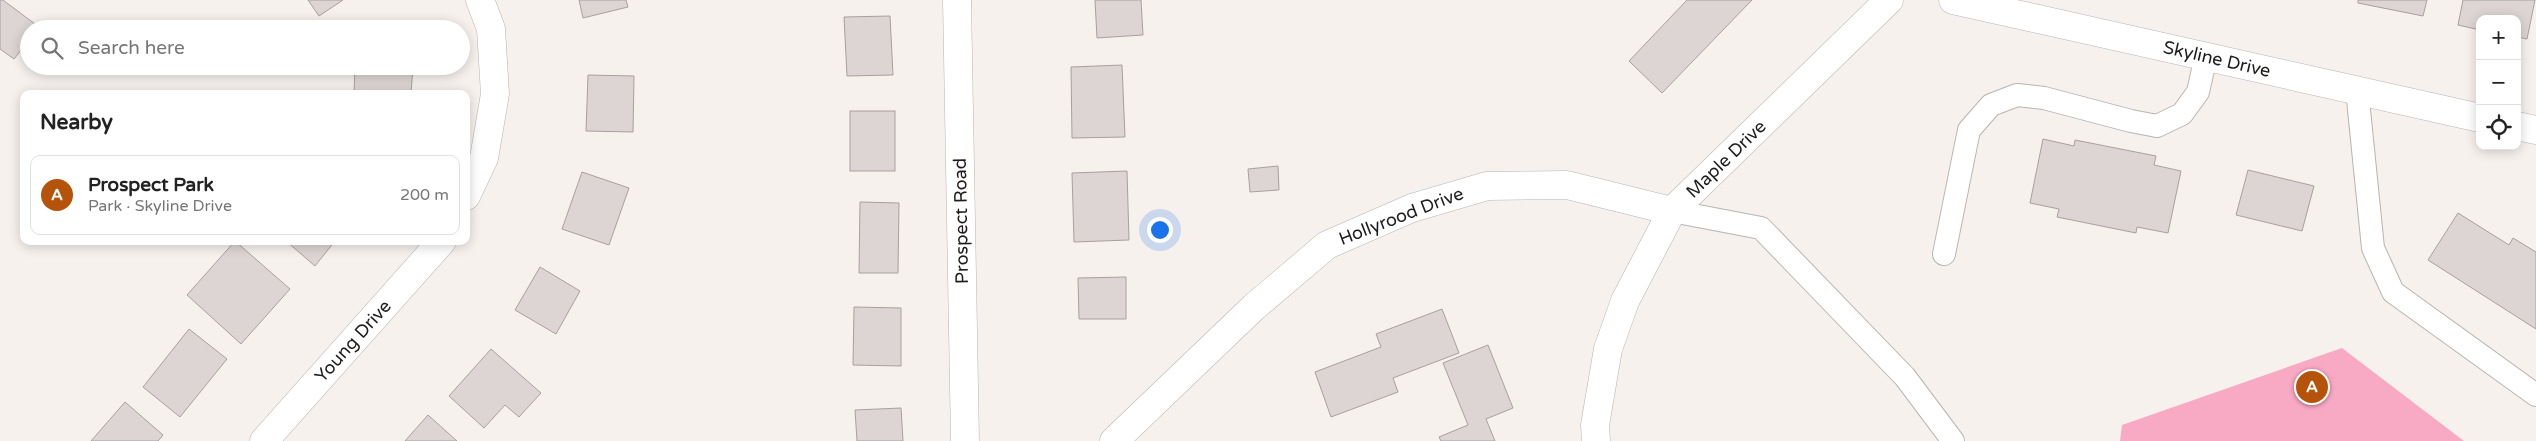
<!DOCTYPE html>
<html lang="en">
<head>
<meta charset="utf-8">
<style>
  :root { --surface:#fff; --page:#f2f2f2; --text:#222; --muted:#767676; --line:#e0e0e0; --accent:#b45309 }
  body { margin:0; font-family:"Varela Round",sans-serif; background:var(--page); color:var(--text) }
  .controls { position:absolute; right:15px; top:15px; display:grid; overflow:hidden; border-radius:10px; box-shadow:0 2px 12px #0003 }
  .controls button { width:45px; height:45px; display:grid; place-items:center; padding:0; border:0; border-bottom:1px solid var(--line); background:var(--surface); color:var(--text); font:25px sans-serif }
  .you { position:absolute; left:1159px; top:229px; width:18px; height:18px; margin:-12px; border:4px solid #fff; border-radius:50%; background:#1a73e8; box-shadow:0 0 0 8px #1a73e833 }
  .badge { display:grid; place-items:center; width:32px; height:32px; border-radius:50%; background:var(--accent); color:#fff; font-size:16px; font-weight:700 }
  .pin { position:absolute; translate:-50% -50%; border:2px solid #fff; box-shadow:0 1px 5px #0006 }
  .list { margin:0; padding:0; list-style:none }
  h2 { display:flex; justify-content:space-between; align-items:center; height:65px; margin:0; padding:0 20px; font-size:21px }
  h2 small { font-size:16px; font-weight:400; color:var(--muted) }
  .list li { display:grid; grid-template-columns:32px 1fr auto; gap:15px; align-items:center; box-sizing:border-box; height:80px; margin:0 10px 10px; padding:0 10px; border:1px solid var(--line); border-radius:10px }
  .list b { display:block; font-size:19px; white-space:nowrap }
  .list p { margin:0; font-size:16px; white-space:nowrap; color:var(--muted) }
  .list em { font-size:16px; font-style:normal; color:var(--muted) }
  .icon { flex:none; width:28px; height:28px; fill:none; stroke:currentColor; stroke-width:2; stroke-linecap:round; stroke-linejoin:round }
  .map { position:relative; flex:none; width:2536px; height:441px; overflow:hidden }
  .search { position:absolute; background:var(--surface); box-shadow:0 2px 12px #0003; left:20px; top:20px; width:450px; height:55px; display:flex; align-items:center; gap:12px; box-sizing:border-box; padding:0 18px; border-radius:28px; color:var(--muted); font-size:19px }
  .panel { position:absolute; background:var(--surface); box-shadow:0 2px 12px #0003; left:20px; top:90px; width:450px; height:155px; border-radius:10px }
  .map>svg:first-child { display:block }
  .green { fill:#f8aac5 }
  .building { fill:#dcd5d4; stroke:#a7a09f }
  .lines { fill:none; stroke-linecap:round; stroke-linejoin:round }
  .lane-casing { stroke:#b9b4b0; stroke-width:24 }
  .street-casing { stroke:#b9b4b0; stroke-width:29 }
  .secondary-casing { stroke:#b9b4b0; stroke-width:29 }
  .lane { stroke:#fff; stroke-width:22 }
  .street { stroke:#fff; stroke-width:28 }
  .secondary { stroke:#fff; stroke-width:28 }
  .labels { text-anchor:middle; stroke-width:4; stroke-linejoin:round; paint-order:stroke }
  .street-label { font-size:18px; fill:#1f1d1c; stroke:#fff }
</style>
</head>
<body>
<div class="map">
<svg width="2536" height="441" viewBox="0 0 2536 441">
  <rect width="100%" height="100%" fill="#f7f1ee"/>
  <!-- green -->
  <path class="green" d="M2342,348l122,93h-344l2,-16z"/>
  <!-- building -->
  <g class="building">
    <path d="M0,0h3l36,27 -10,2v11l-15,19 -14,-10z"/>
    <path d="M308,0h35l-24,16z"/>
    <path d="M579,0h47l2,7 -45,11z"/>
    <path d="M1095,0h46l2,35 -46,3z"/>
    <path d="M1687,0h65l-90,93 -33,-32z"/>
    <path d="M2358,0h69l-4,16 -65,-13z"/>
    <path d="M2463,0h72l-8,39 -10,-2v-18h-37v11l-22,-5z"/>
    <path d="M890,16l3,59 -46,1 -3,-59z"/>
    <path d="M1122,65l3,72 -53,1 -1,-71z"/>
    <path d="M355,66h58l-2,28h-57z"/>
    <path d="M588,75l46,1 -1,56 -47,-1z"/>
    <rect x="850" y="111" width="45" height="60"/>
    <path d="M2043,139l31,7 1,-6 81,16 -2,9 27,6 -13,62 -31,-6 -1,6 -79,-16 2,-8 -29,-6z"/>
    <path d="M1278,166l1,24 -29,2 -2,-23z"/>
    <path d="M2248,170l66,16 -12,45 -66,-16z"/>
    <path d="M1127,171l2,69 -55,2 -2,-69z"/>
    <path d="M582,172l47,16 -20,57 -47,-16z"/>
    <path d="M860,202l39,1 -1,70h-39z"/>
    <path d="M2458,213l51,32 4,-7 23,14v77l-108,-69z"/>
    <path d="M235,241l55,48 -49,55 -54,-49z"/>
    <path d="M286,241h49l-20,25z"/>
    <path d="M540,267l40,24 -24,43 -41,-24z"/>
    <path d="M1126,277v42h-47l-1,-41z"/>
    <path d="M854,307l47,1v58l-48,-1z"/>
    <path d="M1442,309l17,44 -66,25 5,14 -67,25 -16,-45 66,-25 -5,-13z"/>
    <path d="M189,329l38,30 -47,58 -37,-30z"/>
    <path d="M1488,345l25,63 -27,11 9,22h-54l-2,-4 29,-12 -25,-62z"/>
    <path d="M491,349l50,44 -22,24 -14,-12 -21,23 -35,-32z"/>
    <path d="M125,402l38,33 -5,6h-67z"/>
    <path d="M901,408l2,33h-46l-2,-31z"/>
    <path d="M428,415l29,26h-52z"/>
  </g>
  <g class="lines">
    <!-- lane casing -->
    <g class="lane-casing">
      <g id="lane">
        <path d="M2357,90l16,158 20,44 143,103"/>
        <path d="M1672,211l89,17 144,149 48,64"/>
        <path d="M1944,254l25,-124 22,-25 26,-10 27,3 87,23 26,5 25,-12 16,-22 8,-36"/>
      </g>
    </g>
    <!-- street casing -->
    <g class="street-casing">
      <g id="street">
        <path d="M1953,0l527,118"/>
        <path d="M2517,126l19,4"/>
        <path d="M466,196l18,-38 11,-64 -4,-65 -11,-29"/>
        <path d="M264,441l178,-200"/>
        <path d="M1114,441l140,-134 73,-62 85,-37 75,-22 80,-1 105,26"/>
        <path d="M1596,441l-1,-16 13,-76 17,-48 47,-90 217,-211"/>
      </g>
    </g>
    <!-- secondary casing -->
    <g class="secondary-casing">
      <path id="secondary" d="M957,0l8,441"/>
    </g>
    <!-- lane -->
    <use href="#lane" class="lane"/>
    <!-- street -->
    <use href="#street" class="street"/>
    <!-- secondary -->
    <use href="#secondary" class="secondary"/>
  </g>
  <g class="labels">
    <!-- street labels -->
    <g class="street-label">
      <text transform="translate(2217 59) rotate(13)" y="6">Skyline Drive</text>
      <text transform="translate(1726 159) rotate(-44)" y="6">Maple Drive</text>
      <text transform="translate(1401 216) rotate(-21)" y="6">Hollyrood Drive</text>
      <text transform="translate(961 221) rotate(-91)" y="6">Prospect Road</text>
      <text transform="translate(353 341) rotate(-48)" y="6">Young Drive</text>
    </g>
  </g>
</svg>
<div class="controls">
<button>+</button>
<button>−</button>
<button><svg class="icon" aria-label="locate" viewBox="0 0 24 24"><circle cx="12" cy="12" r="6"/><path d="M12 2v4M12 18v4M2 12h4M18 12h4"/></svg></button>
</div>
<div class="you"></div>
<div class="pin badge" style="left:2312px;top:387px">A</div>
<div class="search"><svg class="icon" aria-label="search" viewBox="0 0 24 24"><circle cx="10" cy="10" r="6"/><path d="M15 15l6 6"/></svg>Search here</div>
<section class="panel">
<h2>Nearby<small></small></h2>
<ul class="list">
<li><span class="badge">A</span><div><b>Prospect Park</b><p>Park · Skyline Drive</p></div><em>200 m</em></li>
</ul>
</section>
</div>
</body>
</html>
